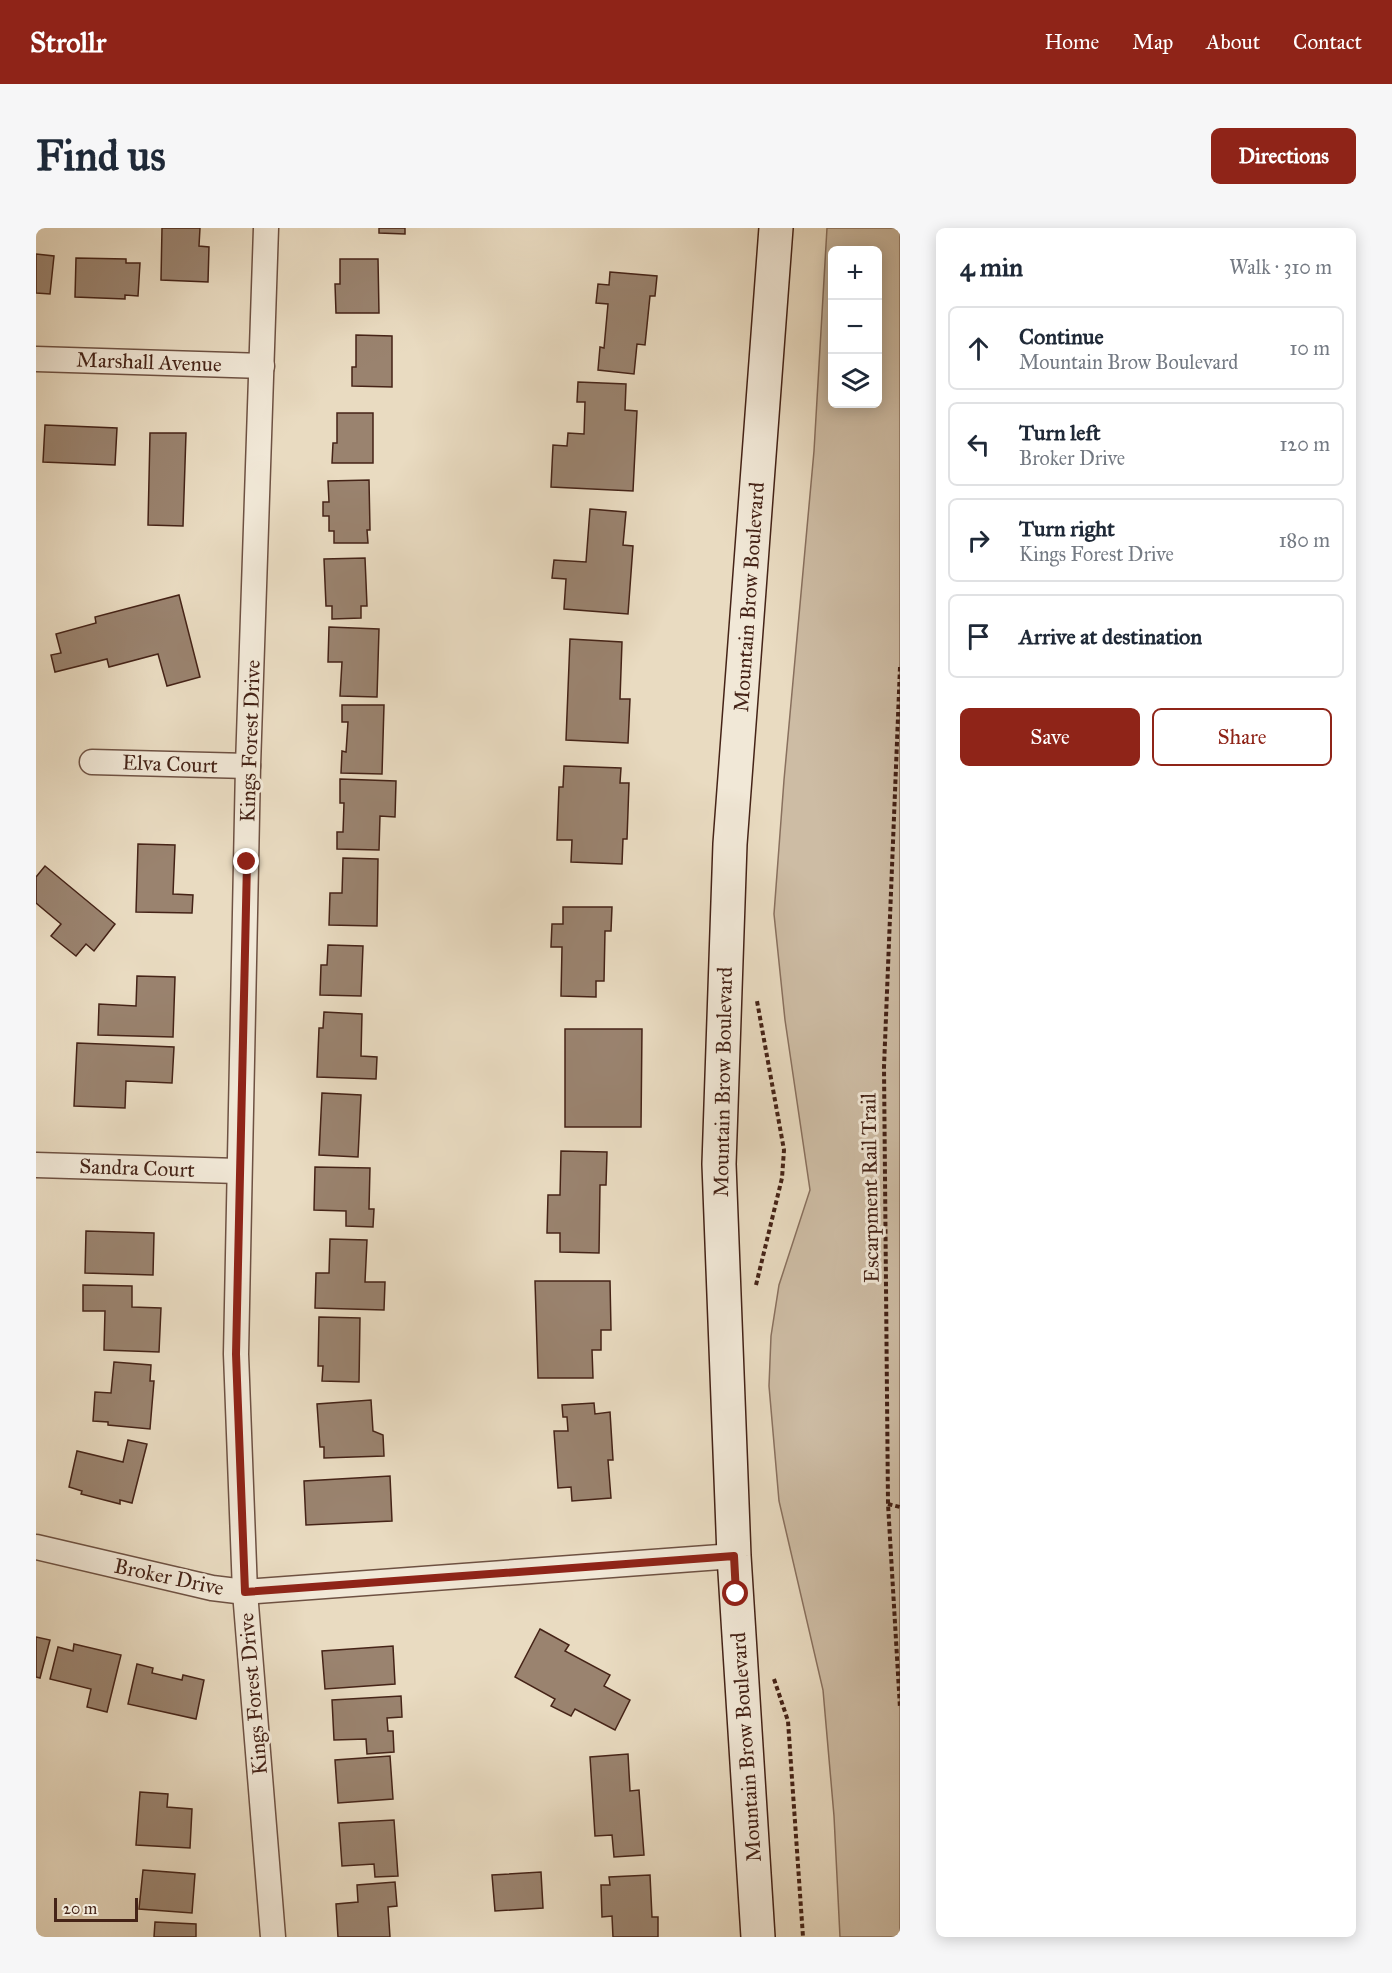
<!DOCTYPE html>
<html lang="en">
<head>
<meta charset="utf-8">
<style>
  :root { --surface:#fff; --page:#f6f6f7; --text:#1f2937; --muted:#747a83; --line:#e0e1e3; --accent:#8f2418 }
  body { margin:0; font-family:"IM FELL Great Primer",serif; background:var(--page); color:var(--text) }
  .controls { position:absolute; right:18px; top:18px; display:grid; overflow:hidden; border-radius:9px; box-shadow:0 3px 15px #0003 }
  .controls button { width:54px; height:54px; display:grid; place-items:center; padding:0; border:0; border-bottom:2px solid var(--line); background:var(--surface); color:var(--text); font:30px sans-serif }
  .scale { position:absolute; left:18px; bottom:15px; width:84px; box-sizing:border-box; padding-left:6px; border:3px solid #452317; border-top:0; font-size:16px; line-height:21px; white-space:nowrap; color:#452317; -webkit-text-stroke:4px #f1e8d7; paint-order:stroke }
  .stop { position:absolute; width:18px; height:18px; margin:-14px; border:4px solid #8f2418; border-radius:50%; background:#fff }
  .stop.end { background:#8f2418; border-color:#fff; box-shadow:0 2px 6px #0008 }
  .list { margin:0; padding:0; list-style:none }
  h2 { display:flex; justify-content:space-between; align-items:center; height:78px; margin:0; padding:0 24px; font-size:26px }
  h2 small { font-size:20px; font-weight:400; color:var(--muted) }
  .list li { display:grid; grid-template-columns:39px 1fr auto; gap:18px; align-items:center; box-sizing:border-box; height:84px; margin:0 12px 12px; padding:0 12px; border:2px solid var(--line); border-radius:9px }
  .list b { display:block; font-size:22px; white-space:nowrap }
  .list p { margin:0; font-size:20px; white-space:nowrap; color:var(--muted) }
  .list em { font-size:20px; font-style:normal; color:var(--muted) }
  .actions { display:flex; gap:12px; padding:18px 24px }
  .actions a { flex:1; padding:14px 0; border:2px solid var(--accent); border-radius:9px; text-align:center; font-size:21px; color:var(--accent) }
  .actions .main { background:var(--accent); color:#fff }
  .icon { flex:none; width:33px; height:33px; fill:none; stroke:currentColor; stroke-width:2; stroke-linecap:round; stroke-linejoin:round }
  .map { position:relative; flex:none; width:864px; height:1709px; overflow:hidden; border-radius:9px }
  header { display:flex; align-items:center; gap:36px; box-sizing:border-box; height:84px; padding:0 30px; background:var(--accent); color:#fff }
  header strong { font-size:28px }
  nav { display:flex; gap:33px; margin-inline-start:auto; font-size:21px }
  .intro { display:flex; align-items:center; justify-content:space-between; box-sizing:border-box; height:144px; padding:0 36px }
  h1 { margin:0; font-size:42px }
  .button { padding:15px 27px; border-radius:9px; background:var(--accent); color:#fff; font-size:21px; font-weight:700 }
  main { display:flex; gap:36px; padding:0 36px }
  aside { flex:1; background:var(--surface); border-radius:9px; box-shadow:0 3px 15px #0003 }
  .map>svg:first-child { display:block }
  .green { fill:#cdbca4; stroke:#89705e; stroke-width:1.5; fill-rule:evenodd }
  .building { fill:#9a836f; stroke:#452317; stroke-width:1.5 }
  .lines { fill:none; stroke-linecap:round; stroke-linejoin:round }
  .minor-casing { stroke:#6e5142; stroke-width:27 }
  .secondary-casing { stroke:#452317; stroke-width:36 }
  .path { stroke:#452317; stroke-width:4; stroke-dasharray:4.5 3; stroke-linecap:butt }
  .minor { stroke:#f1e8d7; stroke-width:24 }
  .secondary { stroke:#f1e8d7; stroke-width:33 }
  .route { stroke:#8f2418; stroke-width:8 }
  .labels { text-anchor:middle; stroke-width:6; stroke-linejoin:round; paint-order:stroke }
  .street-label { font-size:21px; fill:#452317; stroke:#f1e8d7 }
</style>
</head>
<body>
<header>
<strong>Strollr</strong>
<nav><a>Home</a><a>Map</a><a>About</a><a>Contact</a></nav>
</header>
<div class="intro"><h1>Find us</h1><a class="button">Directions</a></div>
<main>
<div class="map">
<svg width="864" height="1709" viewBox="0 0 864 1709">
  <rect width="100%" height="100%" fill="#e9dbc1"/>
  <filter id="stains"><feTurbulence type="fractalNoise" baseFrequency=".00333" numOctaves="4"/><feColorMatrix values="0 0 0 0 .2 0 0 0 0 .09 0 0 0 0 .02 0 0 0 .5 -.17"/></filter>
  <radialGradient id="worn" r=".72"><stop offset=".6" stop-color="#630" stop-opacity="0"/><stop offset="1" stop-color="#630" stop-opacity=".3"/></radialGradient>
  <!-- green -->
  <path class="green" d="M791,0h73v1709h-60l-6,-121 -11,-126 -44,-189 -10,-115 2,-50 8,-51 31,-95 -25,-170 -11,-106 10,-134 30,-329zM796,22h46v154h-46z"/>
  <!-- building -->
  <g class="building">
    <path d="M126,0h38l-1,18 10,1 -1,35 -47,-2z"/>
    <path d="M343,0h26v6l-26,-1z"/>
    <path d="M0,26l18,2 -4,38 -14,-1z"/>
    <path d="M40,30l50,1v4h14l-2,33 -13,-1v4l-50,-2z"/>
    <path d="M304,31h38l1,54h-43l-1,-29h5z"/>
    <path d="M574,44l47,4 -2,20h-5l-5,49 -8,-1 -3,30 -36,-4 2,-23 4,1 4,-44 -12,-1 2,-19 11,1z"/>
    <path d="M320,107l36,1v51l-40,-1v-19h4z"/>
    <path d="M542,154l48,2 -1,26 12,1 -4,80 -82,-4 2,-42 14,1 1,-13 16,1 1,-32h-8z"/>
    <path d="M301,185h36v50h-41l1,-20h4z"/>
    <path d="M9,197l72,3 -2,37 -72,-3z"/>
    <path d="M114,205h36l-3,93 -35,-1z"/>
    <path d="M333,252l1,50h-3l1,13h-34v-12h-5v-15h-6v-14h6l-1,-21z"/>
    <path d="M554,281l36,3 -3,33 10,1 -5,68 -64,-5 2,-30 -14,-1 2,-18 32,2z"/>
    <path d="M329,330l2,48h-6v12l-29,1v-13h-6l-2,-47z"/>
    <path d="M143,367l21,82 -33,9 -9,-32 -49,13 -2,-8 -52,13 -4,-17 10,-2 -5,-19 40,-11 -1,-6z"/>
    <path d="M293,399l50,2 -2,68 -37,-1 2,-34h-14z"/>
    <path d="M534,411l52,3 -2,57h10l-2,44 -62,-3z"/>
    <path d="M306,477h42l-2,69 -41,-1 1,-22 4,1 2,-30h-6z"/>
    <path d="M528,538l57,2 -1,15h9l-2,56h-4l-1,25 -51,-2 1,-22h-15l2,-53h4z"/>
    <path d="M304,551l56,2 -1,36 -15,-1 -1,34 -42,-1v-17h6l1,-29h-4z"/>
    <path d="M102,616l37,1 -2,49 20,1 -1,18 -56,-1z"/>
    <path d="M307,630l35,1 -1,67 -48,-1 1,-32h12z"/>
    <path d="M9,638l70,58 -21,27 -8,-7 -10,12 -25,-20 10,-12 -25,-21v-26z"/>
    <path d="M527,679h49l-1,24h-6l-1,50h-8v16l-35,-1 1,-49h-11l1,-23h11z"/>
    <path d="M292,717l35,1 -2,50 -41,-1 1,-30h6z"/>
    <path d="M101,748l38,1 -2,60 -75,-2 1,-31 37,2z"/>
    <path d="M288,784l38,2 -1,42 16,1 -1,22 -59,-2 2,-49h4z"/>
    <path d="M529,801h77l-1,98h-76z"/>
    <path d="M41,815l97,4 -2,36 -46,-2 -1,27 -51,-2z"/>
    <path d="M286,865l39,2 -3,62 -39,-2z"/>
    <path d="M525,923l46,1 -1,33h-6l-1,68 -39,-1v-19h-13l1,-38h12z"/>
    <path d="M279,939l55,1 -1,41h5l-1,18 -27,-1v-15l-32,-1z"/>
    <path d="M50,1003l68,2 -1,42 -68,-2z"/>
    <path d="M294,1011l37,1 -2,42h20l-1,28 -69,-2 1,-35h13z"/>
    <path d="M499,1053h75l1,49h-10v20h-9l1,28h-55z"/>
    <path d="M47,1057l49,1v21l29,1 -2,44 -55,-2 1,-39h-22z"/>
    <path d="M283,1089l41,1 -1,64 -37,-1 1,-15h-5z"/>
    <path d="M78,1134l37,3 -1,16h4l-4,48 -42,-4v-3l-15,-1 2,-29 16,1z"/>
    <path d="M335,1172l2,31 10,4 1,21 -60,2v-11h-4l-3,-43z"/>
    <path d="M558,1175l1,11 15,-2 3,48h-5l3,38 -39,3 -1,-14 -13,1 -4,-57h14l-1,-14h-4l-1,-12z"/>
    <path d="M92,1212l19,4 -15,59 -12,-3v4l-39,-10 1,-3 -13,-4 8,-36 46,11z"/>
    <path d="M354,1248l2,45 -86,4 -2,-44z"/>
    <path d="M504,1401l29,16 -4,6 45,24 -6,11 26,14 -15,30 -40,-21 -4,7 -20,-10 4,-7 -40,-22z"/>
    <path d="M0,1409l14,3 -10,38 -4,-1z"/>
    <path d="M38,1416l47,11 -14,57 -20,-5 4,-18 -41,-10 8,-32 15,4z"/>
    <path d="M357,1418l2,38 -70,5 -3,-38z"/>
    <path d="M101,1436l16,4 -1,5 30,7 1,-5 21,5 -8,39 -68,-15z"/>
    <path d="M365,1468l1,21 -15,1 1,13h5l1,21 -27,2 -1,-15 -32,1 -2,-40z"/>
    <path d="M592,1526l2,37 9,-1 5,65 -30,2 -2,-22 -17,1 -5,-79z"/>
    <path d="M354,1528l3,43 -55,4 -3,-43z"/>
    <path d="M104,1564l28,2 -1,13 25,2 -2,39 -54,-3z"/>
    <path d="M358,1592l4,56 -23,1 -1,-13 -32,2 -3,-43z"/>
    <path d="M107,1642l52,4 -3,39 -53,-4z"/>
    <path d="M505,1644l2,36 -48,3 -3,-36z"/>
    <path d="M614,1647l2,42h6v20h-45l-1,-21 -10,1 -1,-32h9l-1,-8z"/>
    <path d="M359,1654l2,24 -9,1 2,30h-52l-2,-33 22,-2 -1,-17z"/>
    <path d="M119,1694l41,2v13h-42z"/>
  </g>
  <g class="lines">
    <!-- minor casing -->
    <g class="minor-casing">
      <g id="minor">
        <path d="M230,0l-18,538 -12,588 9,238 28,345"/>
        <path d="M0,131l226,7"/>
        <path d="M56,534l156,4"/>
        <path d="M0,937l202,6"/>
        <path d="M0,1319l176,41 33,4 489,-36"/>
      </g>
    </g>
    <!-- secondary casing -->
    <g class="secondary-casing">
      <path id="secondary" d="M722,1709l-24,-381 -15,-392 11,-320 46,-616"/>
    </g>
    <!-- path -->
    <g class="path">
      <path d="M864,439l-16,400 4,437 12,204"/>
      <path d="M720,1057l26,-107 2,-28 -27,-149"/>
      <path d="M852,1276l12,3"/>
      <path d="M738,1451l14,42 15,216"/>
    </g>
    <!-- minor -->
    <use href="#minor" class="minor"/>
    <!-- secondary -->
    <use href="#secondary" class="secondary"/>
  </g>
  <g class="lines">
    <!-- route -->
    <path class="route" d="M211,634l-11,492 9,238 489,-36 2,38"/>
  </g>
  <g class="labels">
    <!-- street labels -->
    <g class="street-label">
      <text transform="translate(113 134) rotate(2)" y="7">Marshall Avenue</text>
      <text transform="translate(713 369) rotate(-86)" y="7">Mountain Brow Boulevard</text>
      <text transform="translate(214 513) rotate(-88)" y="7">Kings Forest Drive</text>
      <text transform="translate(134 536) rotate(2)" y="7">Elva Court</text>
      <text transform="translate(687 854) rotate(-89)" y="7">Mountain Brow Boulevard</text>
      <text transform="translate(101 940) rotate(2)" y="7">Sandra Court</text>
      <text transform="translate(834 960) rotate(-91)" y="7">Escarpment Rail Trail</text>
      <text transform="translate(133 1349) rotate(12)" y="7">Broker Drive</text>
      <text transform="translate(217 1466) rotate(-95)" y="7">Kings Forest Drive</text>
      <text transform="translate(710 1519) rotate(-94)" y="7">Mountain Brow Boulevard</text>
    </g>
  </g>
  <rect width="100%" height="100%" filter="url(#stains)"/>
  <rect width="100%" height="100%" fill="url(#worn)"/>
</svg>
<div class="controls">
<button>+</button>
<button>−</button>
<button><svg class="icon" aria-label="layers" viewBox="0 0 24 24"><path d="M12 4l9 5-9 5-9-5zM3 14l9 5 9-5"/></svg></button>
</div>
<div class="scale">20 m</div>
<div class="stop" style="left:700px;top:1366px"></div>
<div class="stop end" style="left:211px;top:634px"></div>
</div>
<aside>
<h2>4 min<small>Walk · 310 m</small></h2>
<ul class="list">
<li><svg class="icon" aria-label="ahead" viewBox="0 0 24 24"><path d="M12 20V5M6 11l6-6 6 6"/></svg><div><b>Continue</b><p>Mountain Brow Boulevard</p></div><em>10 m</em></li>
<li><svg class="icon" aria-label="left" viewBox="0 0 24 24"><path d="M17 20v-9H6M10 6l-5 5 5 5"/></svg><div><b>Turn left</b><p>Broker Drive</p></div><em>120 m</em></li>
<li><svg class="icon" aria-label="right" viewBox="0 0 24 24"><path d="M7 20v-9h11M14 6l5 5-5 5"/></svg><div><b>Turn right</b><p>Kings Forest Drive</p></div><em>180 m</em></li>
<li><svg class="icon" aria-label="arrive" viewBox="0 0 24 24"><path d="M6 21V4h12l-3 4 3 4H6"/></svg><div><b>Arrive at destination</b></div></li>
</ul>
<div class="actions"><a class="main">Save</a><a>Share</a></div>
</aside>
</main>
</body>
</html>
